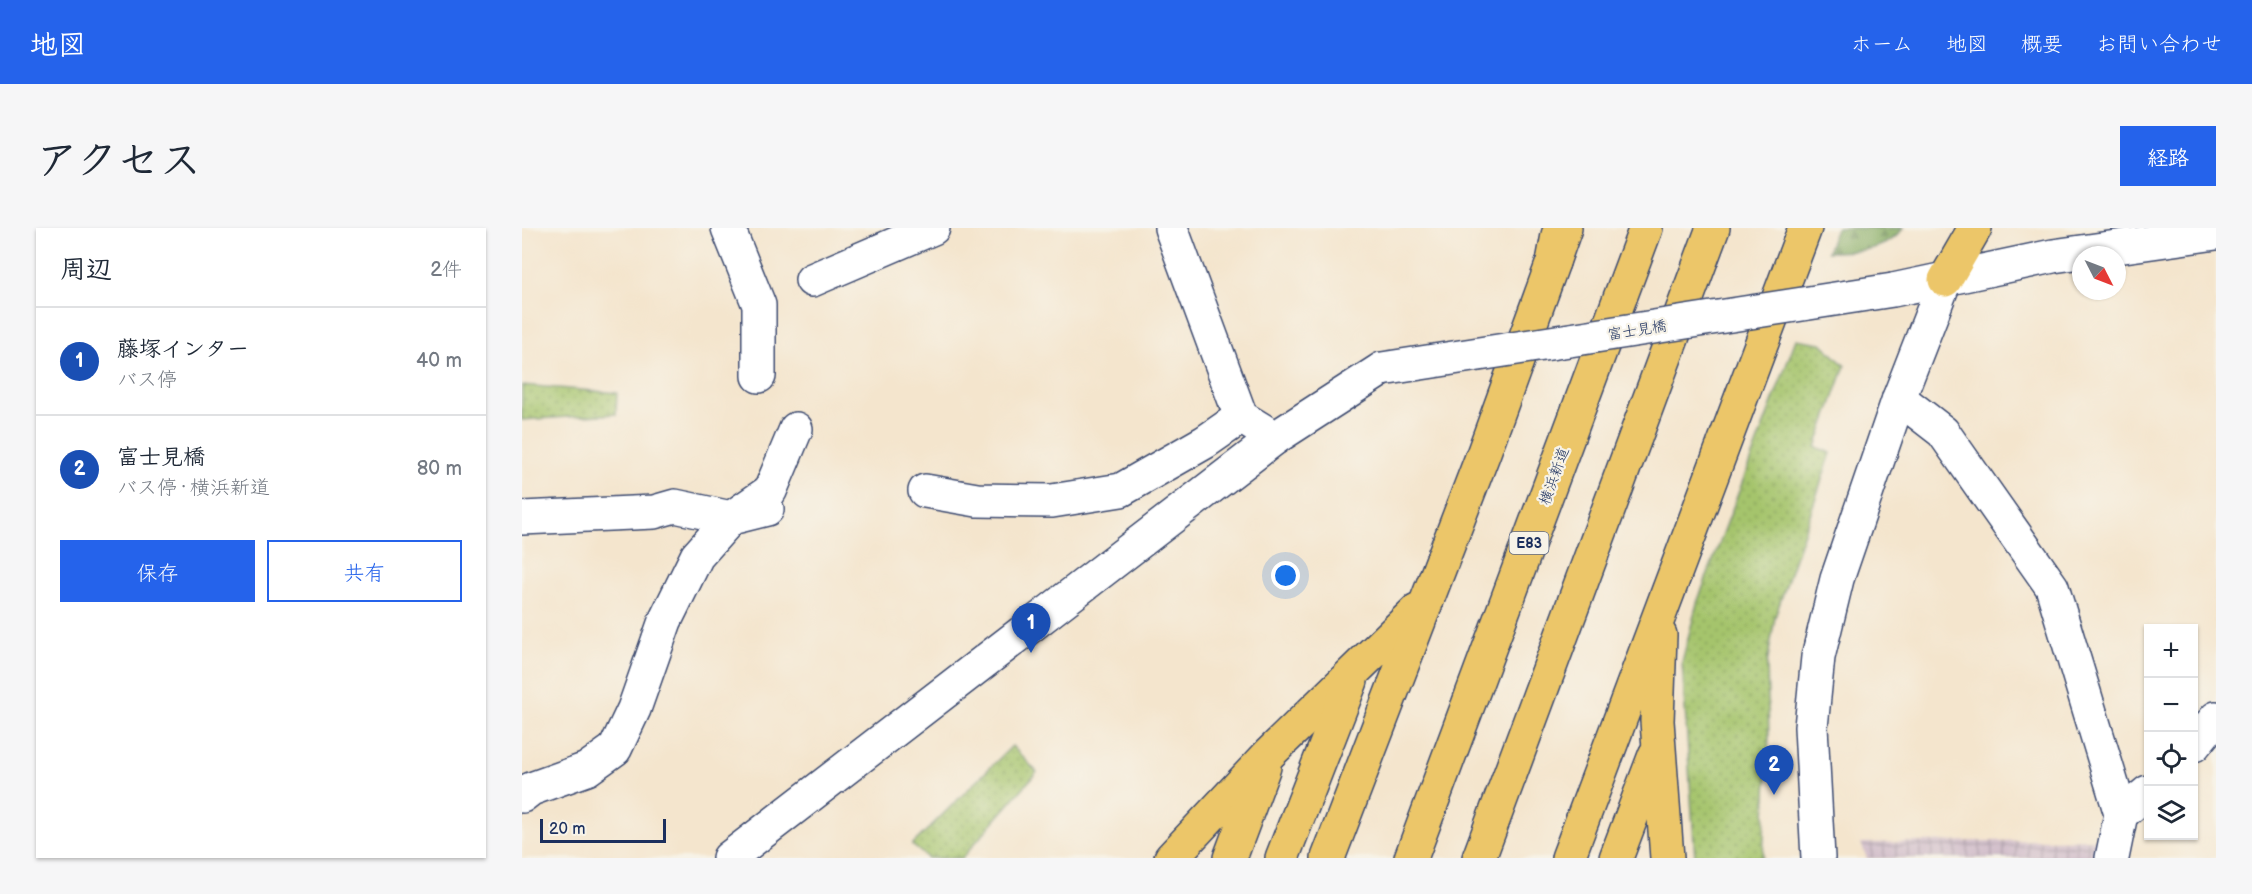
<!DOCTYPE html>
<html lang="ja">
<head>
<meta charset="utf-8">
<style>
  :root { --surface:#fff; --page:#f6f6f7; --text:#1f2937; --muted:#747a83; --line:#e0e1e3; --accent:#2563eb }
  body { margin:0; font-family:"Balsamiq Sans","Klee One",sans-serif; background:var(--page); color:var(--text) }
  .controls { position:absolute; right:18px; bottom:18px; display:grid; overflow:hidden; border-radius:0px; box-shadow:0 2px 4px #0004 }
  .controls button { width:54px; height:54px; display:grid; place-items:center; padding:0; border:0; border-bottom:2px solid var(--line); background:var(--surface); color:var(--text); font:30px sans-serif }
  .compass { position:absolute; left:1550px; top:18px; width:54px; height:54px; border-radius:50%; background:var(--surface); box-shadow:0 2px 4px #0004; rotate:132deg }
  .scale { position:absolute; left:18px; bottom:15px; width:126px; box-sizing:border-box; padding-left:6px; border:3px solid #1b2f5e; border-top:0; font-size:16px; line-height:21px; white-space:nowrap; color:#1b2f5e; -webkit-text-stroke:4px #f7f3e8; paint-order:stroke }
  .you { position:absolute; left:764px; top:348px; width:21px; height:21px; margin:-15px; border:4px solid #fff; border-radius:50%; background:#1a73e8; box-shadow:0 0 0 9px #1a73e833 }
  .badge { display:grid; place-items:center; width:39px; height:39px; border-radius:50%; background:var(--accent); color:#fff; font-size:20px; font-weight:700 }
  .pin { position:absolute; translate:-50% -50px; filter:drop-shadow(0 2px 3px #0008) }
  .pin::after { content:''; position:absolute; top:32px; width:21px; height:18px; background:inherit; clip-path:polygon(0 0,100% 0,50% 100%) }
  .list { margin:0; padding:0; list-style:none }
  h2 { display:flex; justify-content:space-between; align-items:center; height:78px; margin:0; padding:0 24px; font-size:26px }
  h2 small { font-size:20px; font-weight:400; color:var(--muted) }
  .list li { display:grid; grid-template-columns:39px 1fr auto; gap:18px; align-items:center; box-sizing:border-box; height:108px; padding:0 24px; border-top:2px solid var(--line) }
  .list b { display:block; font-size:22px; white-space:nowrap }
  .list p { margin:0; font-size:20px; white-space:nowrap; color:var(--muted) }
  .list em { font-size:20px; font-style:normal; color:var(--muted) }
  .actions { display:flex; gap:12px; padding:18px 24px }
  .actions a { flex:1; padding:14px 0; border:2px solid var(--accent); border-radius:0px; text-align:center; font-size:21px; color:var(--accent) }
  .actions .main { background:var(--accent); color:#fff }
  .icon { flex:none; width:33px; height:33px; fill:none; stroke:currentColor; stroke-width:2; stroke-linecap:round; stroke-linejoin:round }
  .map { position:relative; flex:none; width:1694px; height:630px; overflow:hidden; border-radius:0px }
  header { display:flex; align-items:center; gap:36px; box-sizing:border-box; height:84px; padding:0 30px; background:var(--accent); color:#fff }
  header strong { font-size:28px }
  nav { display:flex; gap:33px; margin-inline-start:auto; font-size:21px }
  .intro { display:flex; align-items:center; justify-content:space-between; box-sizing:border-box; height:144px; padding:0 36px }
  h1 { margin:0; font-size:42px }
  .button { padding:15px 27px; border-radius:0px; background:var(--accent); color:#fff; font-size:21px; font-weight:700 }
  main { display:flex; gap:36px; padding:0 36px }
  aside { flex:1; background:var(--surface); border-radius:0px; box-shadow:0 2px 4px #0004 }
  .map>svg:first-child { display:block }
  .industrial { fill:url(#industrial-grid) }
  .grass { fill:url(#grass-dots); stroke:#607a65; stroke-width:1.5 }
  .forest { fill:url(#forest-firs); stroke:#506c5f; stroke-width:1.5 }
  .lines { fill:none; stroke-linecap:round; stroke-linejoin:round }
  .minor-casing { stroke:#3c4a6f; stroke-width:36 }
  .tertiary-casing { stroke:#3c4a6f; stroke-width:36 }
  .trunk-casing { stroke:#3c4a6f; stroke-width:36 }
  .motorway-casing { stroke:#3c4a6f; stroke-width:36 }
  .minor { stroke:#fff; stroke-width:33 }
  .tertiary { stroke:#fff; stroke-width:33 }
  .trunk { stroke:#ecc669; stroke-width:33 }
  .motorway { stroke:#ecc669; stroke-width:33 }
  .tertiary-bridge-casing { stroke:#3c4a6f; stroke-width:36; stroke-linecap:butt }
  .tertiary-bridge { stroke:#fff; stroke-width:33 }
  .labels { text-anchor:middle; stroke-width:4.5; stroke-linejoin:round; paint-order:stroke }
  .shield { fill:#f7f3e8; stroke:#5d6a87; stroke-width:1.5 }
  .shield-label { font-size:14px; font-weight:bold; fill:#1b2f5e }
  .street-label { font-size:15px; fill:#1b2f5e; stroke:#f7f3e8 }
</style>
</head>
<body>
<header>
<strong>地図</strong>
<nav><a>ホーム</a><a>地図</a><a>概要</a><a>お問い合わせ</a></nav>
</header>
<div class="intro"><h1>アクセス</h1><a class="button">経路</a></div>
<main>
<aside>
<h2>周辺<small>2件</small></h2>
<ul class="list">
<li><span class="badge" style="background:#1a4fb4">1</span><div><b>藤塚インター</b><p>バス停</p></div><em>40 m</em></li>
<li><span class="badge" style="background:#1a4fb4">2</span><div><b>富士見橋</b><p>バス停 · 横浜新道</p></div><em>80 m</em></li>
</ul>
<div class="actions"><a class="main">保存</a><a>共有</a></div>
</aside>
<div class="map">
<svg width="1694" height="630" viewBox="0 0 1694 630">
  <defs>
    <pattern id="industrial-grid" width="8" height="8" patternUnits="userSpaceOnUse" patternTransform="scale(1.5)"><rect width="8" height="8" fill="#d1bdca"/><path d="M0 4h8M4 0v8" fill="none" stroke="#a99aa7"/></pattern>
    <pattern id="grass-dots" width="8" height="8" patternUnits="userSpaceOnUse" patternTransform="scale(1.5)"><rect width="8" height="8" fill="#a5c46c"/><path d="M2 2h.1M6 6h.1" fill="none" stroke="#86a05c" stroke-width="1.8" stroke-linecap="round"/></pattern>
    <pattern id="forest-firs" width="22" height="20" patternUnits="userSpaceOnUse" patternTransform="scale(1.5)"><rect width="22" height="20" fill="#84aa60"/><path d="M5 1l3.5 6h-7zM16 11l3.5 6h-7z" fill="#6b8b52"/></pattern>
  </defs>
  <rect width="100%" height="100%" fill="#f7f3e8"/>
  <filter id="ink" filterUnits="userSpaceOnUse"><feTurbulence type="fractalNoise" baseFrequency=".0167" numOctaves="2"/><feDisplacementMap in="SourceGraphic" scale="12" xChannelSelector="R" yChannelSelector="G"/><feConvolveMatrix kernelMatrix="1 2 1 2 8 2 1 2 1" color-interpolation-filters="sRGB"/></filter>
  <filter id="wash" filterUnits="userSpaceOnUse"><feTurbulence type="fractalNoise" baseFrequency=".008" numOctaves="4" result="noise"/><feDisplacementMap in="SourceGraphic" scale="24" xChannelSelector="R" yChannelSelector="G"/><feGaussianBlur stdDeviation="1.35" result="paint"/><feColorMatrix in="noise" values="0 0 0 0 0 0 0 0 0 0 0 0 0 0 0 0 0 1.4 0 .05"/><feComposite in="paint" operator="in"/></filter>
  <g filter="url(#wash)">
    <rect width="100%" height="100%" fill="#f4e5cd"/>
    <!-- industrial -->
    <path class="industrial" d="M1583,611l-4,19h-234l-6,-15z"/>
    <!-- grass -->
    <g class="grass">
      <path d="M1274,111l25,4 24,23 -29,81 15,6 -56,164 -8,47 2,72 -6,122h-68l-13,-196 15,-59z"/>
      <path d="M0,157l95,8 -1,21 -94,6z"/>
      <path d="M490,518l25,26 -75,86h-34l-16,-13z"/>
    </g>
    <!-- forest -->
    <path class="forest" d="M1314,0h67c-15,24 -51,24 -76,24z"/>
  </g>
  <g filter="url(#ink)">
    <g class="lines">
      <!-- minor casing -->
      <g class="minor-casing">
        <g id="minor">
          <path d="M206,0l31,77v71"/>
          <path d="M290,52l121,-52"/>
          <path d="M1377,170l44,34 109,155 69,227 -9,44"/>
          <path d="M403,263l52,9 75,1 69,-11 84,-48 36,-25"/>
          <path d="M0,290l132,-6 21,-6 56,12 39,-27 26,-62"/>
          <path d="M1672,517l22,-27"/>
          <path d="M0,568l9,-7 56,-20 28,-20 19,-40 31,-88 32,-65 34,-38 36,-9"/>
          <path d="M1599,586l27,-22"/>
          <path d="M207,630l546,-420 -34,-21 -70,-189"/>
        </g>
      </g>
      <!-- tertiary casing -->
      <g class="tertiary-casing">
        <g id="tertiary">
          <path d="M1371,62l160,-34 163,-23"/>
          <path d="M753,210l107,-69"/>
          <path d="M1296,630l-7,-131 7,-70 19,-78 62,-181 46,-118"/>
        </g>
      </g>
      <!-- trunk casing -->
      <g class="trunk-casing">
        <g id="trunk">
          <path d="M1423,52l30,-52"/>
          <path d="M1138,407l-3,86 10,137"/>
          <path d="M649,630l98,-104 148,-144"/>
          <path d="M708,630l34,-91"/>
          <path d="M760,630l69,-177"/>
          <path d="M806,630l156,-406 69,-190 5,-27"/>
          <path d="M889,630l235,-630"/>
          <path d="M957,630l234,-630"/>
          <path d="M1046,630l237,-630"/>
          <path d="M1094,630l39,-103"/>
        </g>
      </g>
      <!-- motorway casing -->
      <g class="motorway-casing">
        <path id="motorway" d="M1031,34l12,-34"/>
      </g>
      <!-- minor -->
      <use href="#minor" class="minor"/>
      <!-- tertiary -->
      <use href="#tertiary" class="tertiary"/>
      <!-- trunk -->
      <use href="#trunk" class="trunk"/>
      <!-- motorway -->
      <use href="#motorway" class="motorway"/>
      <!-- tertiary-bridge casing -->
      <g class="tertiary-bridge-casing">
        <path id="tertiary-bridge" d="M860,141l511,-79"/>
      </g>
      <!-- tertiary-bridge -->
      <use href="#tertiary-bridge" class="tertiary-bridge"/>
    </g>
  </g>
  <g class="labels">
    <!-- shield labels -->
    <rect class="shield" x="987.5" y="304" width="39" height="22" rx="4.5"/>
    <g class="shield-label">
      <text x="1007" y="320">E83</text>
    </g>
    <!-- street labels -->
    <g class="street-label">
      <text transform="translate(1115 102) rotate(-9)" y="5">富士見橋</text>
      <text transform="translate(1032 248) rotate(-70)" y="5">横浜新道</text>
    </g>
  </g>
</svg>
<div class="controls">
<button>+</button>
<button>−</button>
<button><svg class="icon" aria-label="locate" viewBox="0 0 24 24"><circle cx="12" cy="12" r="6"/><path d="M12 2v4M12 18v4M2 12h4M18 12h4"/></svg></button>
<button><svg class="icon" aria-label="layers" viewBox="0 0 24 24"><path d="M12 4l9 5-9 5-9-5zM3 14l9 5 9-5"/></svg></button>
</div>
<svg class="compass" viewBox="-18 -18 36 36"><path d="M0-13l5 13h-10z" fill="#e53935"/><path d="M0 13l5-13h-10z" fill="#747a83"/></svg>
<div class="scale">20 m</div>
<div class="you"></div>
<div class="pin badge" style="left:509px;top:425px;background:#1a4fb4">1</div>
<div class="pin badge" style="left:1252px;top:567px;background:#1a4fb4">2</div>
</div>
</main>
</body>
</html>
